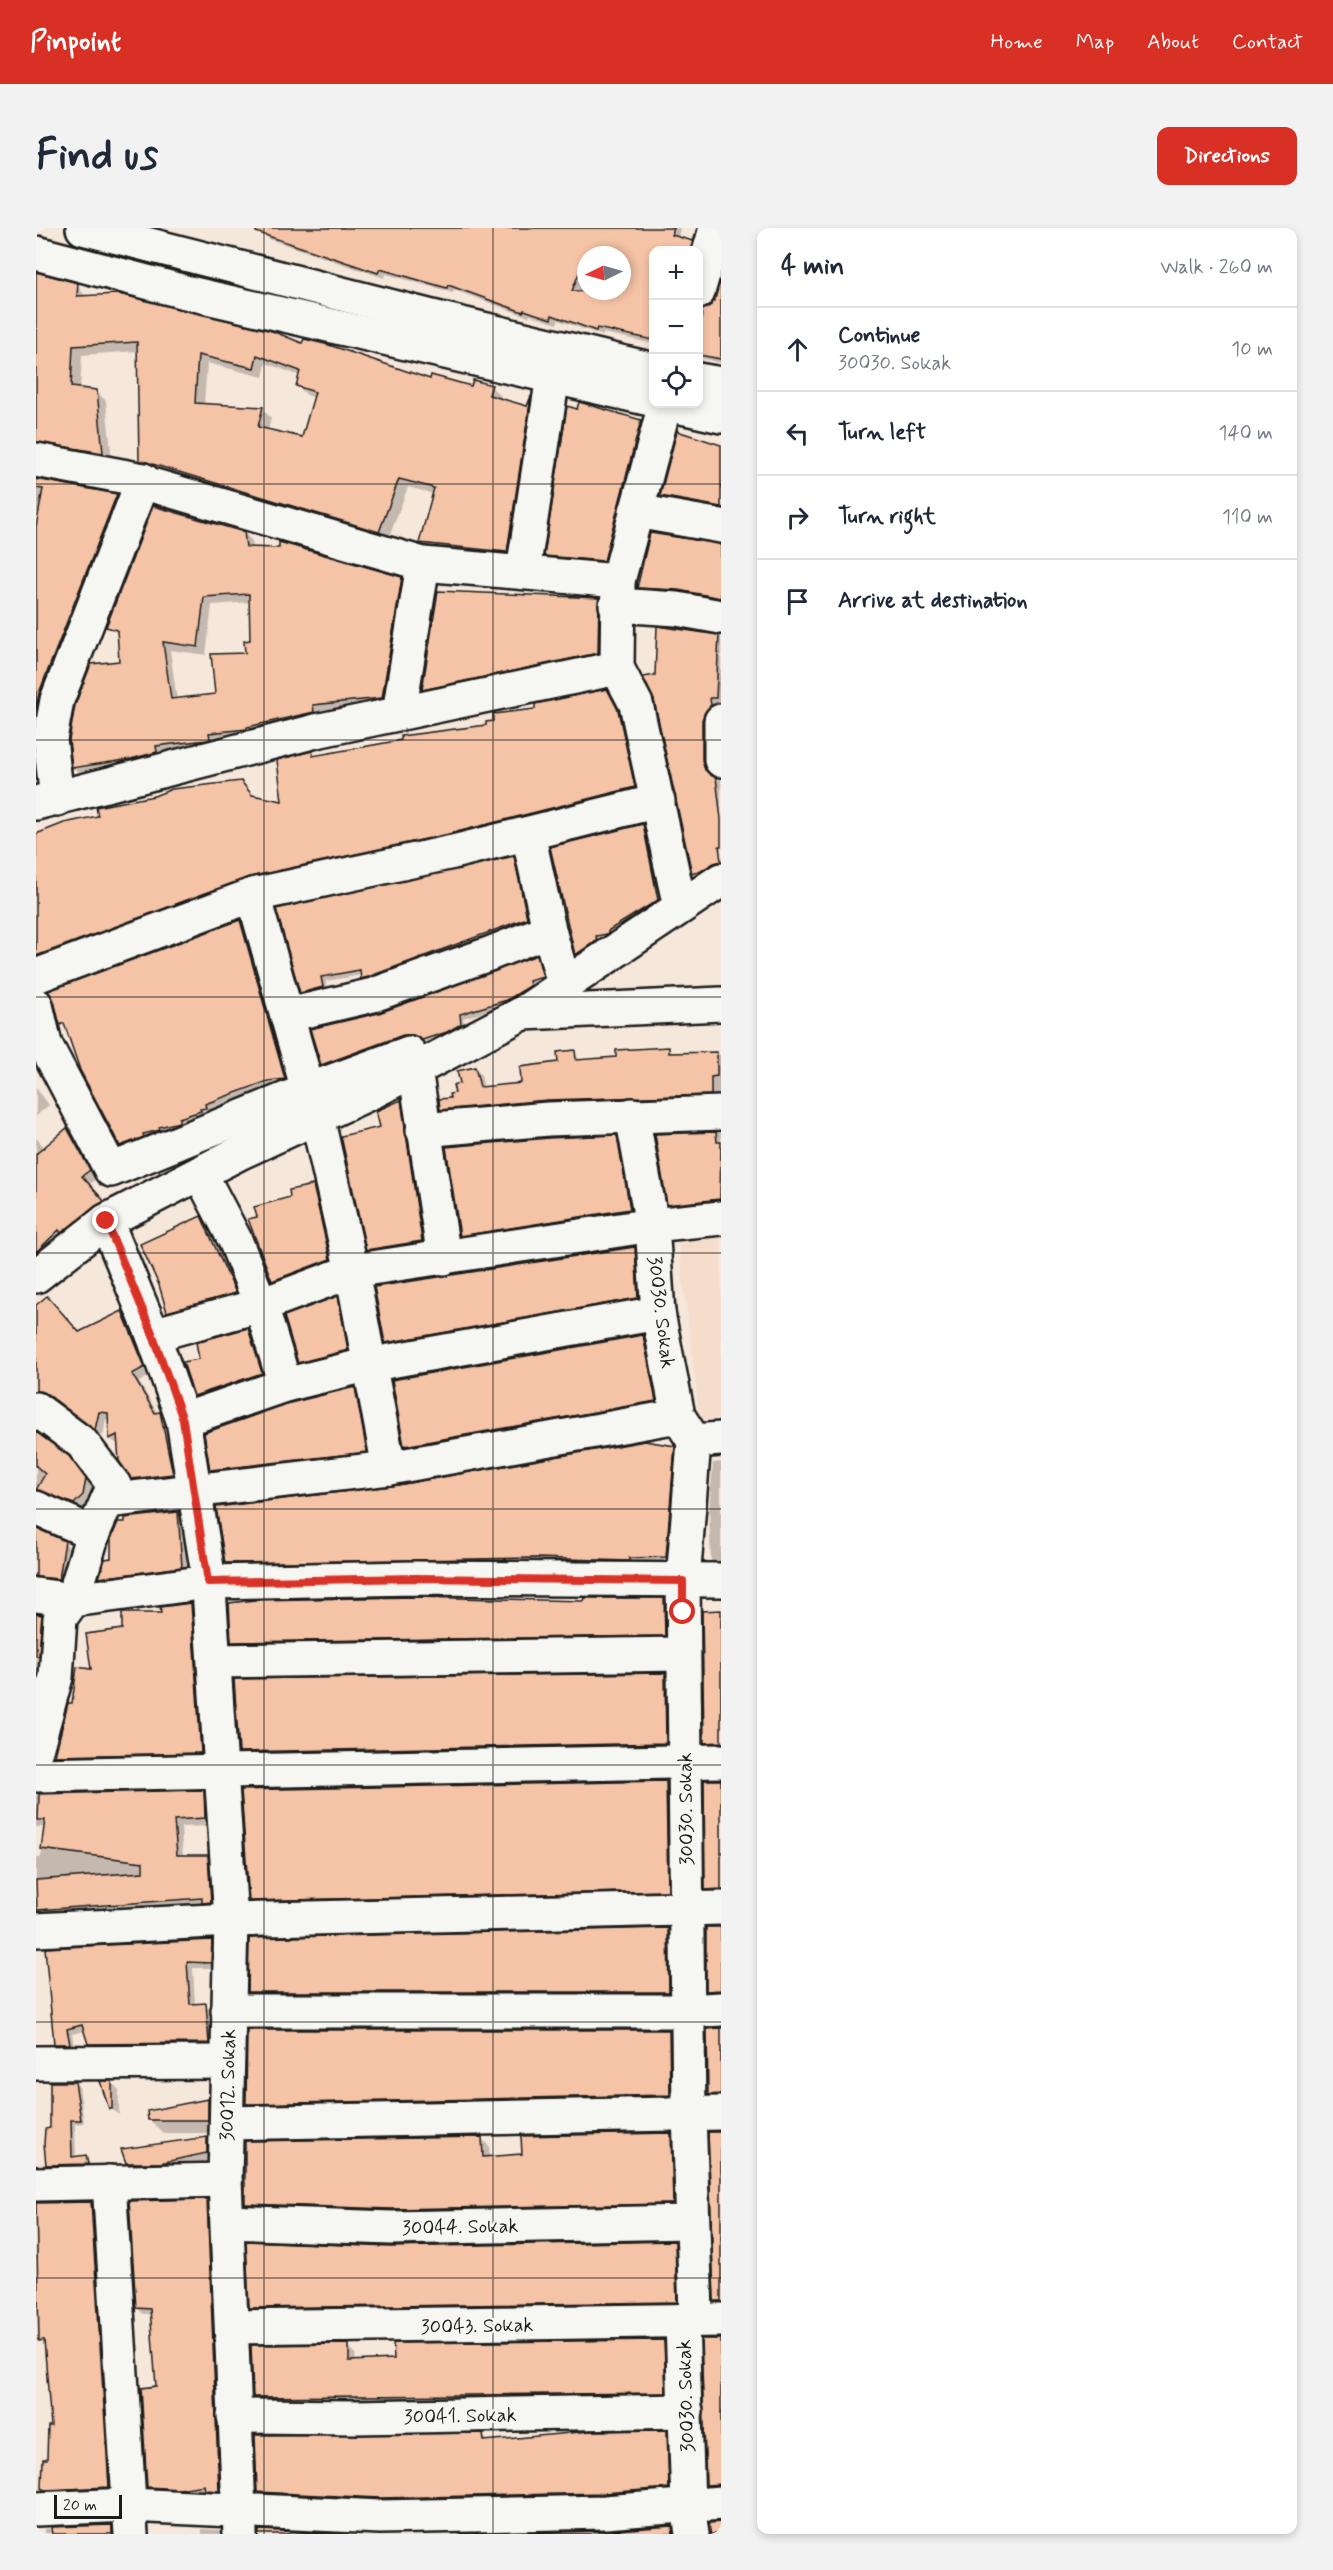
<!DOCTYPE html>
<html lang="en">
<head>
<meta charset="utf-8">
<style>
  :root { --surface:#fff; --page:#f2f2f3; --text:#1f2937; --muted:#747a83; --line:#e0e1e3; --accent:#d93025 }
  body { margin:0; font-family:Mynerve,sans-serif; background:var(--page); color:var(--text) }
  .controls { position:absolute; right:18px; top:18px; display:grid; overflow:hidden; border-radius:12px; box-shadow:0 3px 9px #0003 }
  .controls button { width:54px; height:54px; display:grid; place-items:center; padding:0; border:0; border-bottom:2px solid var(--line); background:var(--surface); color:var(--text); font:30px sans-serif }
  .compass { position:absolute; left:541px; top:18px; width:54px; height:54px; border-radius:50%; background:var(--surface); box-shadow:0 3px 9px #0003; rotate:265deg }
  .scale { position:absolute; left:18px; bottom:15px; width:68px; box-sizing:border-box; padding-left:6px; border:3px solid #1c1c1c; border-top:0; font-size:16px; line-height:21px; white-space:nowrap; color:#1c1c1c; -webkit-text-stroke:4px #f6f6f2; paint-order:stroke }
  .stop { position:absolute; width:18px; height:18px; margin:-14px; border:4px solid #d93025; border-radius:50%; background:#fff }
  .stop.end { background:#d93025; border-color:#fff; box-shadow:0 2px 6px #0008 }
  .list { margin:0; padding:0; list-style:none }
  h2 { display:flex; justify-content:space-between; align-items:center; height:78px; margin:0; padding:0 24px; font-size:26px }
  h2 small { font-size:20px; font-weight:400; color:var(--muted) }
  .list li { display:grid; grid-template-columns:39px 1fr auto; gap:18px; align-items:center; box-sizing:border-box; height:84px; padding:0 24px; border-top:2px solid var(--line) }
  .list b { display:block; font-size:22px; white-space:nowrap }
  .list p { margin:0; font-size:20px; white-space:nowrap; color:var(--muted) }
  .list em { font-size:20px; font-style:normal; color:var(--muted) }
  .icon { flex:none; width:33px; height:33px; fill:none; stroke:currentColor; stroke-width:2; stroke-linecap:round; stroke-linejoin:round }
  .map { position:relative; flex:none; width:685px; height:2306px; overflow:hidden; border-radius:12px }
  header { display:flex; align-items:center; gap:36px; box-sizing:border-box; height:84px; padding:0 30px; background:var(--accent); color:#fff }
  header strong { font-size:28px }
  nav { display:flex; gap:33px; margin-inline-start:auto; font-size:21px }
  .intro { display:flex; align-items:center; justify-content:space-between; box-sizing:border-box; height:144px; padding:0 36px }
  h1 { margin:0; font-size:42px }
  .button { padding:15px 27px; border-radius:12px; background:var(--accent); color:#fff; font-size:21px; font-weight:700 }
  main { display:flex; gap:36px; padding:0 36px }
  aside { flex:1; background:var(--surface); border-radius:12px; box-shadow:0 3px 9px #0003 }
  .map>svg:first-child { display:block }
  .built { fill:#f6dccb }
  .shadow { fill:#0003; fill-rule:evenodd }
  .building { fill:#f5c3a6; stroke:#1c1c1c; stroke-width:1.5; fill-rule:evenodd }
  .lines { fill:none; stroke-linecap:round; stroke-linejoin:round }
  .minor-casing { stroke:#1c1c1c; stroke-width:38 }
  .minor { stroke:#f6f6f2; stroke-width:33 }
  .route { stroke:#d93025; stroke-width:8 }
  .grid { fill:none; stroke:#1c1c1c; stroke-width:1.5; stroke-opacity:0.55 }
  .labels { text-anchor:middle; stroke-width:4.5; stroke-linejoin:round; paint-order:stroke }
  .street-label { font-size:20px; fill:#1c1c1c; stroke:#f6f6f2 }
</style>
</head>
<body>
<header>
<strong>Pinpoint</strong>
<nav><a>Home</a><a>Map</a><a>About</a><a>Contact</a></nav>
</header>
<div class="intro"><h1>Find us</h1><a class="button">Directions</a></div>
<main>
<div class="map">
<svg width="685" height="2306" viewBox="0 0 685 2306">
  <rect width="100%" height="100%" fill="#f6e7db"/>
  <filter id="ink" filterUnits="userSpaceOnUse"><feTurbulence type="fractalNoise" baseFrequency=".0167" numOctaves="2"/><feDisplacementMap in="SourceGraphic" scale="12" xChannelSelector="R" yChannelSelector="G"/><feConvolveMatrix kernelMatrix="1 2 1 2 8 2 1 2 1" color-interpolation-filters="sRGB"/></filter>
  <g filter="url(#ink)">
    <!-- built -->
    <path class="built" d="M642,1009h43v181l-21,2z"/>
    <!-- shadow -->
    <g class="shadow">
      <path d="M215,0h429l-2,10 11,8 -1,4h-34v94l-51,-11v3l-45,-16 -1,4 -27,-9 -1,2 -75,-27 -1,3 -67,-19 -2,4 -115,-39 -6,-8zM550,27h36v36h-36z"/>
      <path d="M0,46l41,11 9,12 217,48 128,36 41,7 19,-1 10,9 -1,4 28,8 3,-9 8,8 -23,154 -86,-9 -9,-9 13,-49 -26,-7 -20,53 -238,-71 -9,-9 -3,-109 -56,4 -2,35 16,1 10,10 6,61 -76,-8zM171,135l56,14 3,-14 34,13 -3,10 10,9 8,3 -12,40 -35,-7 3,-13 -9,-10 -58,-3z"/>
      <path d="M685,57v78l-23,-6v-46l15,-5z"/>
      <path d="M544,176l36,8 4,4 21,5 6,6 -37,139 -58,-5 -6,-6z"/>
      <path d="M685,218v66l-52,-9 -7,-7z"/>
      <path d="M0,253l81,15 9,9 -81,288 -9,4v-262l4,-22h-4z"/>
      <path d="M208,305l8,8 1,8 148,30 8,8 -19,119 -69,7v7l-239,55 -8,-8 47,-105 -2,-27 -11,-9zM215,374l1,40 -5,12 -31,41 -39,5 -7,-50 36,5 6,-50z"/>
      <path d="M685,318v57l-76,-9 -7,-7z"/>
      <path d="M562,372l7,6 -1,53 -174,36 -7,-6z"/>
      <path d="M622,400l63,8v75l-12,57 3,10 9,2v91l-21,9 -7,-7 -37,-173z"/>
      <path d="M571,463l8,8 11,21 16,75 -606,172v-132l217,-38 31,5 28,-49 4,4 172,-31z"/>
      <path d="M606,598l9,9 15,74 -81,54 -8,-9 -25,-106z"/>
      <path d="M477,630l5,5 14,61 -165,59 -5,-8 -36,6 1,11 -20,5 -6,-5 -23,-82z"/>
      <path d="M204,693l6,6 44,157 -15,2 -65,24 1,4 -84,37 -6,-6 -54,-115 -6,-6z"/>
      <path d="M500,729l5,4 5,21 -13,3 1,5 -22,14 -49,14 2,11 -13,7 -14,2 1,3 -11,3 -10,-5h-10l-82,30 -4,-4 58,-51z"/>
      <path d="M632,820l6,6 47,1v45l-273,16 -6,-7 15,-14 18,-27 6,7 3,13 39,-4 51,-32 7,10 37,-3z"/>
      <path d="M0,860l13,17 -13,11z"/>
      <path d="M364,874l6,6 21,139 -53,8 -6,-6z"/>
      <path d="M30,902l8,7 23,41 -8,7 21,25 -74,57v-129l9,10z"/>
      <path d="M685,903v76l-46,3 -6,-6 -13,-69z"/>
      <path d="M580,909l6,6 13,72 -168,26 -6,-6z"/>
      <path d="M277,958l6,7 17,73 -57,21 -6,-7 -14,-62z"/>
      <path d="M165,989l7,7 34,75 -67,19 -7,-7z"/>
      <path d="M598,1020l6,6 4,49 -252,45 -6,-6z"/>
      <path d="M301,1070l9,9 10,52 -48,12 -9,-9z"/>
      <path d="M0,1079l43,26 42,-21 8,8 22,55 -12,7 19,32 10,8 12,60 -39,5 -9,-9 -13,-33 -9,-6v-19l-4,-1 -3,17 -47,-35 -10,-3 -10,2z"/>
      <path d="M212,1102l7,6 13,44 -65,22 -7,-7 -11,-31 16,-4z"/>
      <path d="M607,1108l11,11 12,65 -250,45 -11,-11z"/>
      <path d="M318,1161l13,12 11,63 -154,18 -12,-13z"/>
      <path d="M0,1204l40,34 17,23 -2,14 -9,8 -46,-12z"/>
      <path d="M609,1215l28,2 12,12 -7,111 -439,6 -12,-12 165,-74z"/>
      <path d="M685,1234v109l-10,-10 -2,-49 4,-49z"/>
      <path d="M142,1285l8,9 4,53 -81,11 -8,-9 12,-17z"/>
      <path d="M0,1300l28,14 8,9 -6,35h-30z"/>
      <path d="M628,1372l11,11v35l-431,7 -11,-12 353,-39z"/>
      <path d="M155,1377l7,7 10,148 -145,3 -8,-8 19,-51 18,-33 32,-41z"/>
      <path d="M685,1383v139h-8l-8,-8z"/>
      <path d="M0,1387l13,9 -4,49 -9,-1z"/>
      <path d="M629,1447l9,9 1,68 -425,9 -10,-10z"/>
      <path d="M685,1552v117h-6l-8,-8 -1,-108z"/>
      <path d="M630,1554l13,13 1,108 -417,10 -13,-13z"/>
      <path d="M167,1564l8,8 2,26 -32,1 2,30h24l8,8 3,45 -182,8v-61h5l5,-30h-10v-32z"/>
      <path d="M685,1699v72l-5,-1 -8,-8 -1,-62z"/>
      <path d="M632,1702l13,13 1,62h-419l-13,-13z"/>
      <path d="M175,1713l6,6v21h-24l2,37h10l6,6 4,38h-120l-6,-6 -4,-12 -13,3 3,15h-14l-6,-6 -8,-93z"/>
      <path d="M685,1800v74l-12,-8 -1,-64z"/>
      <path d="M633,1803l11,11 1,64 -423,8 -11,-11z"/>
      <path d="M39,1855l4,4 5,36 -9,1 1,34 10,-2 5,12 -39,1 -5,-5 -3,-34h8z"/>
      <path d="M76,1855l7,7v25l-9,-7z"/>
      <path d="M172,1873l13,13v19h-58l-14,-14z"/>
      <path d="M634,1906l8,8 3,69 -281,5 -146,-5 -8,-8 235,-65 8,8 1,12 34,-2z"/>
      <path d="M171,1910l11,12v14l-79,10 -12,-11z"/>
      <path d="M170,1973l7,6 12,289 -12,-1 -5,-4 -22,3 -31,-1 -7,-7 10,-99 -6,-73h-9l-6,-6z"/>
      <path d="M0,1974l55,1 8,8 17,283 -62,3 -8,-8 7,-61 -14,-170 -3,1z"/>
      <path d="M638,2015l7,7 2,58 -425,6 -7,-7 139,-59z"/>
      <path d="M685,2111v154h-5l-8,-8 -5,-145z"/>
      <path d="M627,2113l7,7 2,51 -411,5 -7,-7 94,-51 7,7 1,9z"/>
      <path d="M630,2204l8,7 2,56 -287,10 -123,-6 -8,-7 224,-57 7,7z"/>
      <path d="M75,2298l8,8 -75,-1v-4z"/>
      <path d="M166,2301l18,1 5,4h-23z"/>
    </g>
    <!-- building -->
    <g class="building">
      <path d="M221,0h417l-2,7 21,6 -3,9h-36v90l-57,-12 -1,3 -44,-16 -1,4 -27,-9 -1,2 -75,-27 -1,3 -67,-19 -2,4 -122,-41zM550,27h36v36h-50z"/>
      <path d="M0,44l42,11 -1,13 42,-2 153,37 30,12 2,-4 25,6 101,34 1,-4 40,11 2,-6 19,5 -3,10 38,11 4,-10 -24,156 -88,-9 15,-55 -35,-9 -20,53 -240,-72 -2,-118 -64,4 -2,41 26,3 6,63 -67,-11zM162,127l56,13 3,-13 43,16 -4,15 19,6 -13,45 -44,-10 5,-20 -68,-4z"/>
      <path d="M685,51v80l-22,-4 3,-45 9,-5z"/>
      <path d="M543,174l62,18 -37,141 -60,-5 23,-150 10,3z"/>
      <path d="M641,203l44,14v62l-61,-11z"/>
      <path d="M0,251l81,15 -78,199 -3,18v-184l7,-38 -7,-1z"/>
      <path d="M117,278l91,26 2,15 33,1v-6l123,35 -20,121 -69,7 1,7 -67,15v2l-38,4 1,6 -3,1 -51,6 1,6 -26,7 -59,9 -3,-28 6,-35 16,-41 28,-3 -2,-31 -11,-3zM213,366l1,46 -6,1 1,12 -34,1 4,40 -44,5 -8,-57 35,5 6,-50z"/>
      <path d="M614,305l71,11v54l-43,-8 -41,-2z"/>
      <path d="M402,363l161,7 -1,55 -176,37z"/>
      <path d="M621,398l62,9 -3,63h-6l1,7 -6,7 -3,8v40l3,10 11,7 5,42v27h-2l2,15 -29,13 -38,-174 -11,-23 12,-2z"/>
      <path d="M571,461l11,21 17,77 -186,47 -200,43 -213,79v-122l28,-11 34,-7 -2,-9 58,-11 18,-7 69,-8 11,14 30,6 -5,-41 35,-9 1,5 88,-16v-4l85,-11v-3l7,-1v-7l42,-5v-5z"/>
      <path d="M607,596l15,76 -49,30 -2,4 -11,2 1,4 -22,15 -25,-108z"/>
      <path d="M478,628l13,62 -159,59 -7,2 -1,-9 -39,7 2,10 -23,6 -24,-84z"/>
      <path d="M204,692l45,159 -17,2 -63,23 1,4 -6,1 1,2 -22,7v4l-20,5 1,3 -17,4 1,3 -24,9 -40,-76 -16,-47 -4,2 -6,-24 -6,-10z"/>
      <path d="M501,727l6,22 -14,4 1,5 -23,14 -47,14 1,10 -14,8 -25,8 -9,-5h-10l-82,30 -11,-36 69,-16z"/>
      <path d="M633,819v6l48,-1v24l-6,1v18l-164,5 -107,10 -1,-11 11,-1 -1,-4 6,-1 -2,-8 7,-2 -3,-12 18,-4 5,20 41,-4 -1,-16 38,-5 -1,-10 18,-2 1,10 40,-3v-7z"/>
      <path d="M365,872l21,141 -56,9 -25,-114 39,-9 -4,-16z"/>
      <path d="M31,900l23,42 -8,6 22,25 -43,32 -2,-3 -23,22v-98z"/>
      <path d="M680,904l1,10h4l-1,57 -53,6 -12,-71z"/>
      <path d="M581,907l13,74 -170,27 -14,-89 103,-9z"/>
      <path d="M277,957l17,74 -58,22 -24,-62 9,-2 -3,-10 36,-10 -1,-7z"/>
      <path d="M165,988l35,77 -69,19 -8,-27 -19,-41z"/>
      <path d="M599,1019l3,51 -253,45 -11,-56z"/>
      <path d="M11,1068l32,36 43,-21 23,56 -13,7 23,39 5,-1 13,62 -42,5 -12,-18 -2,-26 -8,4 -1,-26 -9,-1 -4,18 -48,-36 -11,-3v-86z"/>
      <path d="M302,1068l10,54 -50,13 -14,-47z"/>
      <path d="M212,1100l14,45 -68,23 -11,-34 16,-3 -3,-17z"/>
      <path d="M607,1107l13,66 -252,45 -12,-66z"/>
      <path d="M319,1159l12,65 -157,18 -6,-37 86,-30z"/>
      <path d="M0,1204l33,24 17,23 -3,16 -9,9 -38,-14 9,-16 -9,-8z"/>
      <path d="M609,1213l30,5 -9,111 -37,1v3l-92,-3 -312,5 -9,-56 176,-21z"/>
      <path d="M142,1284l4,55 -83,11 6,-19 6,-1v-19l7,-17h7v-4z"/>
      <path d="M0,1300l29,13 -6,38 -23,-2z"/>
      <path d="M379,1369l169,4 1,-3h79l1,38 -434,6 -2,-39 26,-3z"/>
      <path d="M155,1375l10,150 -146,3 13,-53h4l5,-36 14,2 -5,-35 36,-5v-16h39l-1,-6z"/>
      <path d="M685,1382v132l-17,1 -2,-132z"/>
      <path d="M0,1386l6,1 -3,41h-3z"/>
      <path d="M629,1445l1,70 -427,9 -5,-73z"/>
      <path d="M668,1552h17v109l-16,1z"/>
      <path d="M630,1553l2,110 -419,10 -8,-111z"/>
      <path d="M168,1562l1,28 -31,2 3,35h31l3,47 -9,1v-5l-165,12 -1,-30 107,-8v-10l-102,-13 4,-29h-7l1,-26z"/>
      <path d="M670,1699h15v63l-15,1z"/>
      <path d="M632,1700l1,64h-421l1,-54z"/>
      <path d="M176,1712l-1,23 -24,-1 3,42 16,-1 3,40 -121,1 -6,-19 -15,4 3,15h-16l-9,-96z"/>
      <path d="M685,1800v66l-13,1 -1,-66z"/>
      <path d="M211,1802h422l1,65 -424,9z"/>
      <path d="M64,1853h12v28h-3z"/>
      <path d="M14,1854h25l6,38h-10l1,37 14,-2 2,9 -42,1 -2,-21 1,-15 5,-1z"/>
      <path d="M172,1871v21h-60l-1,-9z"/>
      <path d="M672,1904h13v169h-7z"/>
      <path d="M635,1905l2,71 -282,5 -146,-5v-63l237,-4 1,20 39,-3 -1,-18z"/>
      <path d="M171,1909v16l-47,10h-34l-5,-14z"/>
      <path d="M171,1971l12,292 -14,-1 -1,-5 -25,4 -32,-2 -6,-99 15,-2 -6,-77 -14,-1 -7,-107z"/>
      <path d="M55,1974l18,285 -63,3 -4,-2 1,-29h4l1,-33h3l-7,-86 -5,1 -3,-138z"/>
      <path d="M210,2013l145,6 284,-6 2,61 -428,6z"/>
      <path d="M665,2111h20v145l-15,1z"/>
      <path d="M628,2112l2,53 -413,4 -2,-52 98,-1v17l45,-2 -1,-16z"/>
      <path d="M631,2202l2,58 -65,5 -224,5 -123,-6 -2,-57 228,-2 1,8 107,-10z"/>
      <path d="M685,2294v12h-11l-1,-11z"/>
      <path d="M76,2297v9h-60l-1,-7z"/>
      <path d="M636,2298l1,8h-214l146,-3z"/>
      <path d="M223,2302l84,4h-84z"/>
    </g>
    <g class="lines">
      <!-- minor casing -->
      <g class="minor-casing">
        <g id="minor">
          <path d="M47,0l349,89 222,53"/>
          <path d="M0,25l149,39 469,108"/>
          <path d="M662,64l18,-64"/>
          <path d="M662,152l23,4"/>
          <path d="M632,176l53,12"/>
          <path d="M0,232l107,20 5,4 275,80 195,17"/>
          <path d="M600,283l85,15"/>
          <path d="M487,343l30,-195"/>
          <path d="M580,377l61,4 44,8"/>
          <path d="M581,440l19,36 44,203"/>
          <path d="M363,485l24,-149"/>
          <path d="M685,493v39"/>
          <path d="M21,571l-7,-60 7,-39 86,-220"/>
          <path d="M0,575l280,-72 301,-63 1,-87 47,-177"/>
          <path d="M492,606l21,96 15,54"/>
          <path d="M217,667l55,195"/>
          <path d="M0,748l217,-81 200,-43 205,-51"/>
          <path d="M0,777l9,39 66,126 197,-80 101,-37"/>
          <path d="M487,785l198,-9"/>
          <path d="M252,787l85,-20 116,-41 60,-24"/>
          <path d="M379,841l29,189"/>
          <path d="M596,887l20,110 6,88 20,103 16,25 -11,140 6,533 7,198 -14,10 6,183 4,29"/>
          <path d="M281,889l35,154 37,197"/>
          <path d="M387,902l125,-11 173,-6"/>
          <path d="M164,945l35,67 26,65 24,80"/>
          <path d="M70,993l47,114 30,85 25,154 23,346 -6,260 15,354"/>
          <path d="M0,1048l70,-55 133,-68 139,-64 145,-76 198,-133"/>
          <path d="M117,1107l108,-30 91,-34 300,-46 69,-7"/>
          <path d="M0,1181l46,34 32,42 -21,48 -20,67 -37,-5"/>
          <path d="M147,1192l102,-35 77,-19 296,-53"/>
          <path d="M658,1213l27,-2"/>
          <path d="M71,1273l282,-33 289,-52"/>
          <path d="M0,1280l57,25"/>
          <path d="M179,1433l468,-7"/>
          <path d="M0,1522l20,-73 4,-59 13,-18 135,-18 207,-4 306,2"/>
          <path d="M0,1547l685,-14"/>
          <path d="M0,1702l195,-10 490,-12"/>
          <path d="M192,1783h459l34,-2"/>
          <path d="M0,1835l191,-1"/>
          <path d="M191,1895l494,-10"/>
          <path d="M73,1954l22,352"/>
          <path d="M0,1956l189,-4"/>
          <path d="M192,1994l163,6 301,-6"/>
          <path d="M197,2099l488,-7"/>
          <path d="M198,2188l122,1 330,-6"/>
          <path d="M0,2281l93,-4 251,12 225,-5 116,-9"/>
        </g>
      </g>
      <!-- minor -->
      <use href="#minor" class="minor"/>
    </g>
  </g>
  <g class="lines" filter="url(#ink)">
    <!-- route -->
    <path class="route" d="M70,993l47,114 30,85 25,162 207,-4 268,3v31"/>
  </g>
  <!-- grid -->
  <path class="grid" d="M228,0v2306M457,0v2306M0,256h685M0,512h685M0,769h685M0,1025h685M0,1281h685M0,1537h685M0,1794h685M0,2050h685"/>
  <g class="labels">
    <!-- street labels -->
    <g class="street-label">
      <text transform="translate(626 1084) rotate(83)" y="7">30030. Sokak</text>
      <text transform="translate(649 1581) rotate(-91)" y="7">30030. Sokak</text>
      <text transform="translate(191 1857) rotate(-89)" y="7">30012. Sokak</text>
      <text transform="translate(424 1998) rotate(-1)" y="7">30044. Sokak</text>
      <text transform="translate(441 2097) rotate(-1)" y="7">30043. Sokak</text>
      <text transform="translate(649 2168) rotate(-92)" y="7">30030. Sokak</text>
      <text transform="translate(424 2187) rotate(-1)" y="7">30041. Sokak</text>
    </g>
  </g>
</svg>
<div class="controls">
<button>+</button>
<button>−</button>
<button><svg class="icon" aria-label="locate" viewBox="0 0 24 24"><circle cx="12" cy="12" r="6"/><path d="M12 2v4M12 18v4M2 12h4M18 12h4"/></svg></button>
</div>
<svg class="compass" viewBox="-18 -18 36 36"><path d="M0-13l5 13h-10z" fill="#e53935"/><path d="M0 13l5-13h-10z" fill="#747a83"/></svg>
<div class="scale">20 m</div>
<div class="stop" style="left:647px;top:1384px"></div>
<div class="stop end" style="left:70px;top:993px"></div>
</div>
<aside>
<h2>4 min<small>Walk · 260 m</small></h2>
<ul class="list">
<li><svg class="icon" aria-label="ahead" viewBox="0 0 24 24"><path d="M12 20V5M6 11l6-6 6 6"/></svg><div><b>Continue</b><p>30030. Sokak</p></div><em>10 m</em></li>
<li><svg class="icon" aria-label="left" viewBox="0 0 24 24"><path d="M17 20v-9H6M10 6l-5 5 5 5"/></svg><div><b>Turn left</b></div><em>140 m</em></li>
<li><svg class="icon" aria-label="right" viewBox="0 0 24 24"><path d="M7 20v-9h11M14 6l5 5-5 5"/></svg><div><b>Turn right</b></div><em>110 m</em></li>
<li><svg class="icon" aria-label="arrive" viewBox="0 0 24 24"><path d="M6 21V4h12l-3 4 3 4H6"/></svg><div><b>Arrive at destination</b></div></li>
</ul>
</aside>
</main>
</body>
</html>
